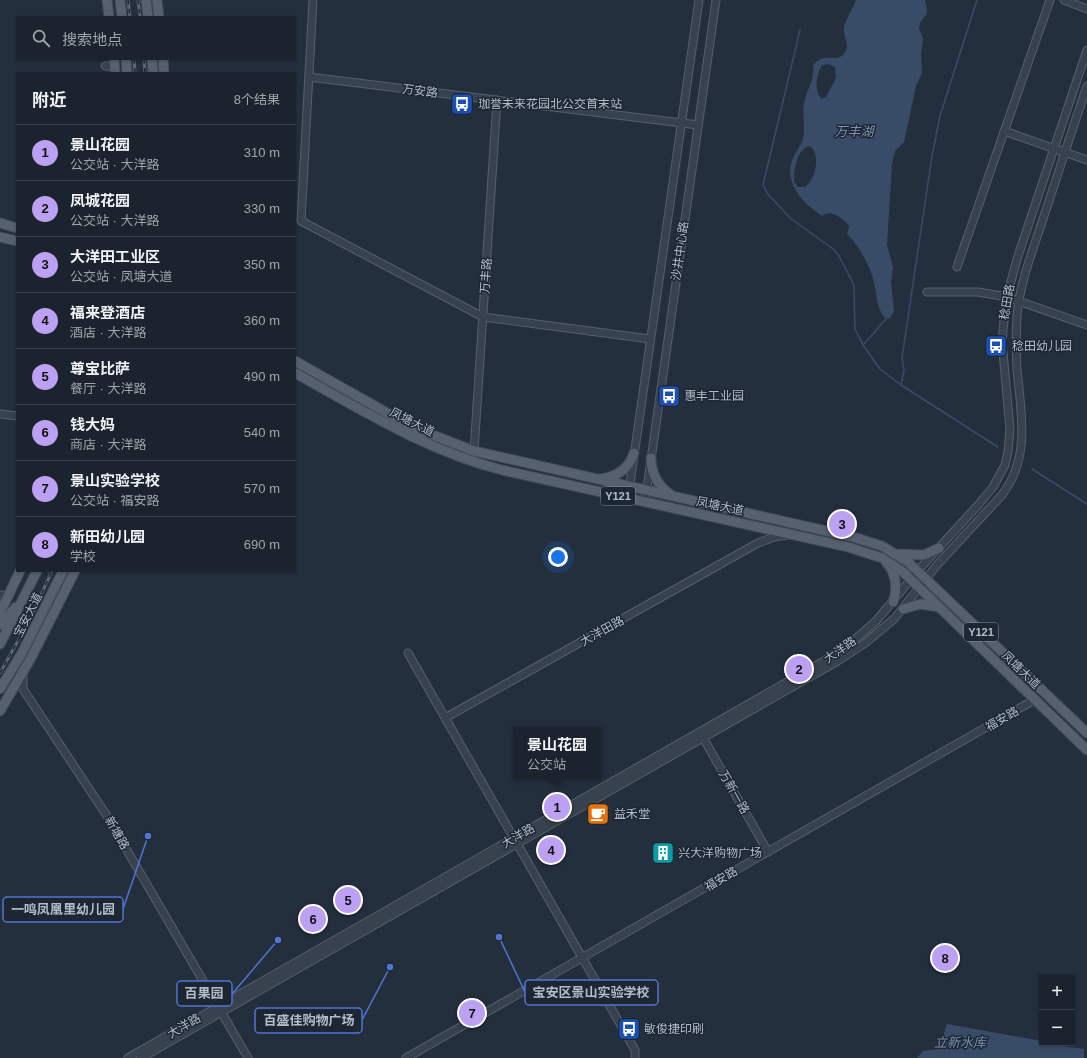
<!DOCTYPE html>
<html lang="zh">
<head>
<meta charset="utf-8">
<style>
  :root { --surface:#1b232e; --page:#242b36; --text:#f1f3f6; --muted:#a0a4aa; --line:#39404a; --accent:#bca0f2 }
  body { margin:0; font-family:Arial,"Noto Sans SC",sans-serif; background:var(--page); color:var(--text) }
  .controls { position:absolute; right:12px; bottom:12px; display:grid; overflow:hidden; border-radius:0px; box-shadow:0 1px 3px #0004 }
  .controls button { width:36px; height:36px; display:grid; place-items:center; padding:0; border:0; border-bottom:1px solid var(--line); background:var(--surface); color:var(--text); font:20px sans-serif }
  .you { position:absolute; left:558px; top:557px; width:14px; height:14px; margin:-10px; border:3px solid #fff; border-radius:50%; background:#1a73e8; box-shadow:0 0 0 6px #1a73e833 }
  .badge { display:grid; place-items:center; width:26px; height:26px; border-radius:50%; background:var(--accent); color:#111; font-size:13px; font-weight:700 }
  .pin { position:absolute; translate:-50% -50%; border:2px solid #fff; box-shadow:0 1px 4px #0006 }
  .popup { position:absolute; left:513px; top:727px; width:88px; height:52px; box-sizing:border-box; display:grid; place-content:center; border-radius:0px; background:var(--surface); filter:drop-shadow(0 1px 3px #0005); font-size:13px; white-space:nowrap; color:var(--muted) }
  .popup b { font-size:15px; color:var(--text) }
  .popup::after { content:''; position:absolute; left:50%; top:100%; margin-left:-8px; border:8px solid transparent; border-top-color:var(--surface) }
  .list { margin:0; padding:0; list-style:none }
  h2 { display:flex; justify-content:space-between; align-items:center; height:52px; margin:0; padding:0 16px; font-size:17px }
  h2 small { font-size:13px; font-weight:400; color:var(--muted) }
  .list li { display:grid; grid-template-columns:26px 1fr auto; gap:12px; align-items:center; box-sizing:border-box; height:56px; padding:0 16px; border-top:1px solid var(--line) }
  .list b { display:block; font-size:15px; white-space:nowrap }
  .list p { margin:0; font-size:13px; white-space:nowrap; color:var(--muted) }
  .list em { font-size:13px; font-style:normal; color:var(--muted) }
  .icon { flex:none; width:22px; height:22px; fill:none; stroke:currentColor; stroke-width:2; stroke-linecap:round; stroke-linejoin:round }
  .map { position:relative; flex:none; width:1087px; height:1058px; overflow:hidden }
  .search { position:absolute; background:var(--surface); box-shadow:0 1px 3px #0004; left:16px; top:16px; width:280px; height:44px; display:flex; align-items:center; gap:10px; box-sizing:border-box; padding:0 14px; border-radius:0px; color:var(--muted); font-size:15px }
  .panel { position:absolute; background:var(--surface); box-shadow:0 1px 3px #0004; left:16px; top:72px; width:280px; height:500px; border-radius:0px }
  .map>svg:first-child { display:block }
  .water { fill:#394c67; fill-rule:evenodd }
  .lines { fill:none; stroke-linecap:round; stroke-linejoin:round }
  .stream { stroke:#394c67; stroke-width:1.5 }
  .minor-casing { stroke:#565f6c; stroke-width:9 }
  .major-casing { stroke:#414a57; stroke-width:11 }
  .minor { stroke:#38414e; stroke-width:7 }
  .major { stroke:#56606e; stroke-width:9 }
  .rail-casing { stroke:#5a6575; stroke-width:3 }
  .rail { stroke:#1d2633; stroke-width:1.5; stroke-dasharray:4.5; stroke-linecap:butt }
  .labels { text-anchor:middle; stroke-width:3; stroke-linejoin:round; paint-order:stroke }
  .shield { fill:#1d2633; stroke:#878f9c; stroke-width:1 }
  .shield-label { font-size:11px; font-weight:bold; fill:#b4bcc9 }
  .street-label { font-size:12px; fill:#b4bcc9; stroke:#1d2633 }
  .poi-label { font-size:12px; fill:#b4bcc9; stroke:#1d2633; text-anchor:start }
  .water-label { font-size:13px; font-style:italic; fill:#7c92b1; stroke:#1d2633 }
  .leader { fill:none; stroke:#5274d3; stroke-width:1.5 }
  .callout-dot { fill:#5274d3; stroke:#1d2633; stroke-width:1.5 }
  .callout { fill:#1d2633; stroke:#5274d3; stroke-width:1.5 }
  .callout-label { font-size:13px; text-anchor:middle; font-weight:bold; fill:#b4bcc9 }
</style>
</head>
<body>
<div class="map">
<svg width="1087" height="1058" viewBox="0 0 1087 1058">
  <rect width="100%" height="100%" fill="#242f3e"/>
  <!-- water -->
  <g class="water">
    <path d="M856,0h69l2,13 -7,10 -1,5 4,11 -2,15 1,19 -6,13 -12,56 -9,9 -3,13 -5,81 6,22 -2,15 3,29 -4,7 -4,1c-10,-10 -9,-24 -12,-37 -5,-18 -14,-35 -27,-48l2,-8c-5,-7 -19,-18 -27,-10 -18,-12 -38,-32 -30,-55 2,-8 9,-15 11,-22 3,-13 -2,-27 2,-40 3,-11 10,-21 8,-33 10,-15 21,-3 30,-11 9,-9 0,-17 1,-26 0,-6 10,-23 12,-29zM828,64l7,3 1,11 -10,19 -4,2c-9,-8 -5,-25 0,-34zM810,146c11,9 6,33 -5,41h-7l-4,-5c0,-12 2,-33 16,-36z"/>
    <path d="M947,1024l95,17v2l42,6v9h-167l6,-7 16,-2z"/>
  </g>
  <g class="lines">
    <!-- stream -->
    <g class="stream">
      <path d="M800,30l-37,155 5,9 22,24 43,31 6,7 15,29 1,44 8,16 17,24 21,16 97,62"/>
      <path d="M863,345l23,-26"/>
      <path d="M901,385l3,-14 -2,-13 30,-202 8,-40 37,-116"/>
      <path d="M1032,469l55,35"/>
    </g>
    <!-- minor casing -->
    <g class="minor-casing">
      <g id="minor">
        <path d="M313,0l-12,221 182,96 167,22"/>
        <path d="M1064,0l23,9"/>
        <path d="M105,66l9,1"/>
        <path d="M309,77l389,48"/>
        <path d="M1004,131l83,29"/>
        <path d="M957,267l93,-267"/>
        <path d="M927,292h51l29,5 80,28"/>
        <path d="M0,414l17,2"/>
        <path d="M474,451l23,-351"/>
        <path d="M628,498l71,-498"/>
        <path d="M645,502l71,-502"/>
        <path d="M0,595l8,1"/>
        <path d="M408,653l227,397v8"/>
        <path d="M23,672v17l84,127 141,242"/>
        <path d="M445,718l313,-175 16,-6 14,-2"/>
        <path d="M701,734l67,118"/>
        <path d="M128,1058l696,-397 28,-19 24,-21 46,-55 57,-62 14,-17 12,-22 3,-13 2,-23 -8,-88 4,-41 11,-41 70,-209"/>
        <path d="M141,1058l695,-396 28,-18 30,-25 43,-54 65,-70c29,-38 19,-82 15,-126 -1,-18 -1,-36 0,-54 3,-33 16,-65 26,-96 15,-45 29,-89 44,-133"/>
        <path d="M406,1058l628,-358"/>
      </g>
    </g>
    <!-- major casing -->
    <g class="major-casing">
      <g id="major">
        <path d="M107,0l2,17"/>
        <path d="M120,0l2,17"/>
        <path d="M146,0l2,17"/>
        <path d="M157,0l2,17"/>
        <path d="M114,59l1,14"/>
        <path d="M126,59l1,14"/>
        <path d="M152,59l1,14"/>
        <path d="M163,59l1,14"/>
        <path d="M0,223l17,5"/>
        <path d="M0,237l17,4"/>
        <path d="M295,361l117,66 62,24 379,86 29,9 26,16 179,171"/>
        <path d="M295,373c67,37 132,78 207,97l346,77 34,11 21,14 184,178"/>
        <path d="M651,458c0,15 7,28 20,37"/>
        <path d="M600,479c16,-2 29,-10 34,-26"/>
        <path d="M898,554l26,1 15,-7"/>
        <path d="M886,562c10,10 12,27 7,40"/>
        <path d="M903,609l17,-5 19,3"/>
        <path d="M0,613l20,-42"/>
        <path d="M0,625l16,-18"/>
        <path d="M0,644l37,-73"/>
        <path d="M0,689l22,-36 41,-82"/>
        <path d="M0,711l31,-53 44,-87"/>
      </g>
    </g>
    <!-- minor -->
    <use href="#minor" class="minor"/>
    <!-- major -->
    <use href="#major" class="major"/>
    <!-- rail casing -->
    <g class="rail-casing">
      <g id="rail">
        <path d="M128,0l2,17"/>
        <path d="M138,0l2,17"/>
        <path d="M134,59l1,14"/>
        <path d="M144,59l1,14"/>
        <path d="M0,673l29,-52 23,-50"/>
      </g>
    </g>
    <!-- rail -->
    <use href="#rail" class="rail"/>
  </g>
  <!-- icons -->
  <defs>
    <g id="bus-square" transform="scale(1.15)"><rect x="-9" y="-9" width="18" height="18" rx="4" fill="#1a4fb4" stroke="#1d2633"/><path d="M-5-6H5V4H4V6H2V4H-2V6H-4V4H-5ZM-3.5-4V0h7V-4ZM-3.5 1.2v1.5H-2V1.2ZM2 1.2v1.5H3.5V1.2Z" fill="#fff"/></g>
    <g id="cafe-square" transform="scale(1.15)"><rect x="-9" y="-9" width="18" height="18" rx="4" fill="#e8710a" stroke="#1d2633"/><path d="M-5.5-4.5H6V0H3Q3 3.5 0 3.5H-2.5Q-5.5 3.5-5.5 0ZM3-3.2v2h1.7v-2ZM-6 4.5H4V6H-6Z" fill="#fff"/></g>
    <g id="building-square" transform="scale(1.15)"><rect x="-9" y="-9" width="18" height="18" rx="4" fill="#0f9aa8" stroke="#1d2633"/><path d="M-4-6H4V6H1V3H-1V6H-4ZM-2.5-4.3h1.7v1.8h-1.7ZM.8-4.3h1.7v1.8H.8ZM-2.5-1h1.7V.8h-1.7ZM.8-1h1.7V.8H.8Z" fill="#fff"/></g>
  </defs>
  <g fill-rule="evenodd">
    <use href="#bus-square" x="462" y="104"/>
    <use href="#bus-square" x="996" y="346"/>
    <use href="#bus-square" x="669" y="396"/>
    <use href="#cafe-square" x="598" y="814"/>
    <use href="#building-square" x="663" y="853"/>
    <use href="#bus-square" x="629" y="1029"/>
  </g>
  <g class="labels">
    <!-- shield labels -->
    <g class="shield">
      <rect x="601" y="487" width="34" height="18" rx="3"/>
      <rect x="964" y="623" width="34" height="18" rx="3"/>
    </g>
    <g class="shield-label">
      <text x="618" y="500">Y121</text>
      <text x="981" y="636">Y121</text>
    </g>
    <!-- street labels -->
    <g class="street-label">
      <text transform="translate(420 91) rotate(7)" y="4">万安路</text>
      <text transform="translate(680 251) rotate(-82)" y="4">沙井中心路</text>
      <text transform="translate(486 276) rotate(-86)" y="4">万丰路</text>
      <text transform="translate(1007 302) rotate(-80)" y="4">稔田路</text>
      <text transform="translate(412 422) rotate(27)" y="4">凤塘大道</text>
      <text transform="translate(720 506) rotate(12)" y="4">凤塘大道</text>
      <text transform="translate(28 615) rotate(-63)" y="4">宝安大道</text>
      <text transform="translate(602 631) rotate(-29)" y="4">大洋田路</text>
      <text transform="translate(840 650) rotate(-35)" y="4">大洋路</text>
      <text transform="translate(1021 670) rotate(44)" y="4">凤塘大道</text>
      <text transform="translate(1002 719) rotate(-30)" y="4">福安路</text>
      <text transform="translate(734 792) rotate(60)" y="4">万新一路</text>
      <text transform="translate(117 833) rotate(60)" y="4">新塘路</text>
      <text transform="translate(518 836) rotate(-30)" y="4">大洋路</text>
      <text transform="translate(721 879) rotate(-30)" y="4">福安路</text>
      <text transform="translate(184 1026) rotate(-30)" y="4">大洋路</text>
    </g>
    <!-- poi labels -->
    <g class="poi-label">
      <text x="478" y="108">珈誉未来花园北公交首末站</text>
      <text x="1012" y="350">稔田幼儿园</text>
      <text x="684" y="400">惠丰工业园</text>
      <text x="614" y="818">益禾堂</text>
      <text x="678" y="857">兴大洋购物广场</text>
      <text x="644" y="1033">敏俊捷印刷</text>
    </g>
    <!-- water labels -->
    <g class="water-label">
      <text x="854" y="136">万丰湖</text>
      <text x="960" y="1047">立新水库</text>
    </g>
  </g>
  <!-- callouts -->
  <path class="leader" d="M148 836L123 909M499 937L525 992M278 940L232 994M390 967L362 1020"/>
  <g class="callout-dot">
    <circle cx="148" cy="836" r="4"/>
    <circle cx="499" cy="937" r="4"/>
    <circle cx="278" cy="940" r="4"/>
    <circle cx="390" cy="967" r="4"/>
  </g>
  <g class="callout">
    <rect x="3" y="897" width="120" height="25" rx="4"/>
    <rect x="525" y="980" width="133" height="25" rx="4"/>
    <rect x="177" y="981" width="55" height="25" rx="4"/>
    <rect x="255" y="1008" width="107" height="25" rx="4"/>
  </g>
  <g class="callout-label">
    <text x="63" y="914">一鸣凤凰里幼儿园</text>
    <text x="591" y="997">宝安区景山实验学校</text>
    <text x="204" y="998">百果园</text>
    <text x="309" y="1025">百盛佳购物广场</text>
  </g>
</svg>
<div class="controls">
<button>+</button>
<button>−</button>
</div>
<div class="you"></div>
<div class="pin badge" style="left:557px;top:807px">1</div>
<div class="popup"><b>景山花园</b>公交站</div>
<div class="pin badge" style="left:799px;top:669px">2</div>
<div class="pin badge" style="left:842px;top:524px">3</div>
<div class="pin badge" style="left:551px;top:850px">4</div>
<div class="pin badge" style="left:348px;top:900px">5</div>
<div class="pin badge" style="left:313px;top:919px">6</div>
<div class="pin badge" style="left:472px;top:1013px">7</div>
<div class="pin badge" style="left:945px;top:958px">8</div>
<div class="search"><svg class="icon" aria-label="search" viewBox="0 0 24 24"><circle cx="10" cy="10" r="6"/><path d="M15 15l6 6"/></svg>搜索地点</div>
<section class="panel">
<h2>附近<small>8个结果</small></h2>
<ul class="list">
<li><span class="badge">1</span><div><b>景山花园</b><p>公交站 · 大洋路</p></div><em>310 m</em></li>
<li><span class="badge">2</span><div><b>凤城花园</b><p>公交站 · 大洋路</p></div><em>330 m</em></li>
<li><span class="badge">3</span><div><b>大洋田工业区</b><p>公交站 · 凤塘大道</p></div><em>350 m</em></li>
<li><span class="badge">4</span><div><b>福来登酒店</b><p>酒店 · 大洋路</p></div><em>360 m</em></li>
<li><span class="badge">5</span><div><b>尊宝比萨</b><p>餐厅 · 大洋路</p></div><em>490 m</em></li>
<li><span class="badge">6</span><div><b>钱大妈</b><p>商店 · 大洋路</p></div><em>540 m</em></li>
<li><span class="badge">7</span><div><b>景山实验学校</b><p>公交站 · 福安路</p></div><em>570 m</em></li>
<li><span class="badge">8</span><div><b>新田幼儿园</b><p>学校</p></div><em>690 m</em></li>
</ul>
</section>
</div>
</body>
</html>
